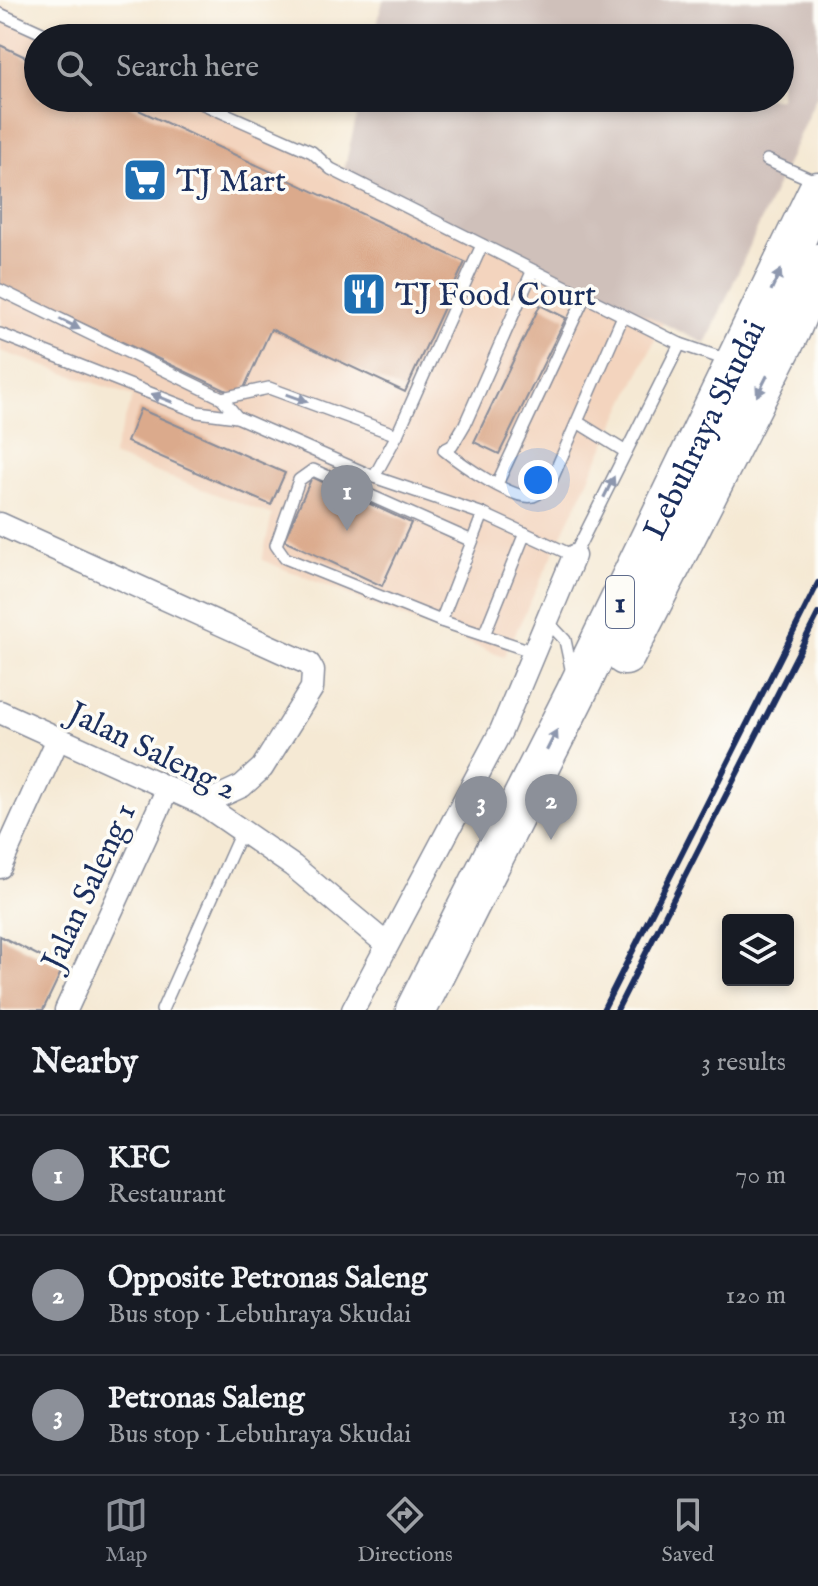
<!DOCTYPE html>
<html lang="en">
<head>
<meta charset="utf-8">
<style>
  :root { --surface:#171b24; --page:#242831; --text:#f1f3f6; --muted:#9ea1a6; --line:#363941; --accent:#8c9099 }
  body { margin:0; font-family:"IM FELL English",serif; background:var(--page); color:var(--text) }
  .controls { position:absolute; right:24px; bottom:24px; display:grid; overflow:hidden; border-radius:8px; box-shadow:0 4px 12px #0003 }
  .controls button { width:72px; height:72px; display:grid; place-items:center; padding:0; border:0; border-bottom:2px solid var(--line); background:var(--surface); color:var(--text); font:40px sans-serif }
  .you { position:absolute; left:538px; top:480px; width:28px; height:28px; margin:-20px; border:6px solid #fff; border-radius:50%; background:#1a73e8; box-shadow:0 0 0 12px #1a73e833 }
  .badge { display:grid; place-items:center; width:52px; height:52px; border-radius:50%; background:var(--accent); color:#fff; font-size:26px; font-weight:700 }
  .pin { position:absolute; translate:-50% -66px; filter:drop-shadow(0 2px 4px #0008) }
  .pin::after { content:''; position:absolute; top:42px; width:28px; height:24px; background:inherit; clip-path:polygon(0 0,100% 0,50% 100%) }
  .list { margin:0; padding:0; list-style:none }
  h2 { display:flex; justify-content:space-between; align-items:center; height:104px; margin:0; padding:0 32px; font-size:34px }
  h2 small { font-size:26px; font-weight:400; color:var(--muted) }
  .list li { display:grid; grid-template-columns:52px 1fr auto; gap:24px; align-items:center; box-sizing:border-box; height:120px; padding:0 32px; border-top:2px solid var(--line) }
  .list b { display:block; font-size:30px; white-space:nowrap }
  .list p { margin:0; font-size:26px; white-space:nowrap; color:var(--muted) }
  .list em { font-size:26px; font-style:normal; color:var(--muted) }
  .icon { flex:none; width:44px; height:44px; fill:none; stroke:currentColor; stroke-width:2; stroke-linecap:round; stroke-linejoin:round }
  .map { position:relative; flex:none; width:818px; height:1010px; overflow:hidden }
  .search { position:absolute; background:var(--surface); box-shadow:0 4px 12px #0003; left:24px; right:24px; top:24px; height:88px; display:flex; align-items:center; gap:20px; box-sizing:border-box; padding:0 28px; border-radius:44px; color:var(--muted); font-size:30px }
  .sheet { height:464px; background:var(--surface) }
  nav { display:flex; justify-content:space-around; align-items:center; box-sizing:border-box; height:112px; border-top:2px solid var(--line); background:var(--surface); font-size:22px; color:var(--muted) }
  nav a { display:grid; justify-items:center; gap:4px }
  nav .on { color:var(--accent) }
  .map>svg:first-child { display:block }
  .built { fill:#f3d4be }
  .industrial { fill:#cfc0ba }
  .building { fill:#dbaa8c }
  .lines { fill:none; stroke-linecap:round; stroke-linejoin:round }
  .lane-casing { stroke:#888c99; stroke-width:14 }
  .street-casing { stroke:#888c99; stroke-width:25 }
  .highway-casing { stroke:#888c99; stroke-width:43 }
  .lane { stroke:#fff; stroke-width:11 }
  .street { stroke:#fff; stroke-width:22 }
  .highway { stroke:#fff; stroke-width:40 }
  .rail { stroke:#1b2f5e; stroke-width:6 }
  .oneway { fill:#8d97ae }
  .labels { text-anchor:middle; stroke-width:7; stroke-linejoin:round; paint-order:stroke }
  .shield { fill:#fdfcf7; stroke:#5f6c8c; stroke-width:2 }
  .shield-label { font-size:30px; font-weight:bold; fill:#1b2f5e }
  .poi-label { font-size:32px; fill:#1b2f5e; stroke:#fdfcf7; text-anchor:start }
  .street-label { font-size:32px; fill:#1b2f5e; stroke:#fdfcf7 }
</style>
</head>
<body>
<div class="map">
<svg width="818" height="1010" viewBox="0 0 818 1010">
  <rect width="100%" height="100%" fill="#fdfcf7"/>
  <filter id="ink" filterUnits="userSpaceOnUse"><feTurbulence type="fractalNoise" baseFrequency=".0125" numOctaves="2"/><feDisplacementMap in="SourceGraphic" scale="16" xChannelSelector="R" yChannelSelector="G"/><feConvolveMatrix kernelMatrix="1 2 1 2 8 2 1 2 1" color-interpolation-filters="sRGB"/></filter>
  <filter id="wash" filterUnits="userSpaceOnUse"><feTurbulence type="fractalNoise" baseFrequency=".006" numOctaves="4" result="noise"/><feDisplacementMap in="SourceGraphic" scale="32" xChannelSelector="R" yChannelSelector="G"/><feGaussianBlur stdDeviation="1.8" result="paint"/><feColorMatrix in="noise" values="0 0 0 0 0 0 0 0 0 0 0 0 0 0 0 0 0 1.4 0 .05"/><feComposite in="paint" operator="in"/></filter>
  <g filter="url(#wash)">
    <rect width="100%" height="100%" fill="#f5e9d4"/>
    <!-- built -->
    <path class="built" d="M0,5l70,33h-32v60h157l468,225 -159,334 -242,-97 10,-45 -160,-59 21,-60 -133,-45z"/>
    <!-- industrial -->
    <path class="industrial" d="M383,0h435v93l-112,251 -362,-174 17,-72h419v-60h-406z"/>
    <g id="blocks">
      <!-- building -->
      <g class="building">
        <path d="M0,45l38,18v35h75l352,164 -60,130 -134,-63 -31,68 -240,-112z"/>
        <path d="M540,305l26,13 -67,136 -25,-12z"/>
        <path d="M140,409l145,64 -14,32 -144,-63z"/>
        <path d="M312,477l99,46 -29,63 -98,-46z"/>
        <path d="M0,936l63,32 -20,42h-43z"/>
      </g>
    </g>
  </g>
  <g filter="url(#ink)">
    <use href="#blocks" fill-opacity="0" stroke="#888c99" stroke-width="2"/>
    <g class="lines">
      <!-- lane casing -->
      <g class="lane-casing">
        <g id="lane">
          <path d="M0,14l53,24"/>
          <path d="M190,98l122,54 19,17 349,175 50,17"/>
          <path d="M767,160l50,22"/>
          <path d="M532,272l-67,152 -13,22 -8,4c16,13 69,51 89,46 9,-3 14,-11 19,-17l71,-163"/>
          <path d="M0,290l222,108 15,19"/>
          <path d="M0,334l198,78 39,5 137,60 109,37 91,42 106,-212"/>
          <path d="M222,398l47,-10 128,47"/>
          <path d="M579,423l47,29"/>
          <path d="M374,477l23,-42 85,-190"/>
          <path d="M497,484l87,-186"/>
          <path d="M472,541l-159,-71 -14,10 -23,65 9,13 156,63 93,31"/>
          <path d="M441,621l42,-107"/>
          <path d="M547,621l18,19 7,33"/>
          <path d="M484,635l41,-102"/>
          <path d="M162,1010l80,-180"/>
        </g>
      </g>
      <!-- street casing -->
      <g class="street-casing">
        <g id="street">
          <path d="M0,524l309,140 4,7 -1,17 -50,80 -20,18 -39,18"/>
          <path d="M0,712l203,92 90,62 92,77"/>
          <path d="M0,867l58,-128"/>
          <path d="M66,1010l102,-222"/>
          <path d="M353,1010l148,-279 73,-175"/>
        </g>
      </g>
      <!-- highway casing -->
      <g class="highway-casing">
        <g id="highway">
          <path d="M625,655l165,-325 28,-66"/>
          <path id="s1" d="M416,1010l160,-317 242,-501"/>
        </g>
      </g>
      <!-- lane -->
      <use href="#lane" class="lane"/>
      <!-- street -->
      <use href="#street" class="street"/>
      <!-- highway -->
      <use href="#highway" class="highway"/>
      <!-- rail -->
      <g class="rail">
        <path d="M603,1010l215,-427"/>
        <path d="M617,1010l201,-396"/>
      </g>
    </g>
    <!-- one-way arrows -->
    <defs><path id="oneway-solid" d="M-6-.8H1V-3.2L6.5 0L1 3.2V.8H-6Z" transform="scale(2)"/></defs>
    <g class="oneway">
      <use href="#oneway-solid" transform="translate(776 280) rotate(-65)"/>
      <use href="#oneway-solid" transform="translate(70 324) rotate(26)"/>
      <use href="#oneway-solid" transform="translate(762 386) rotate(117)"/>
      <use href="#oneway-solid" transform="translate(162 398) rotate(-158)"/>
      <use href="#oneway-solid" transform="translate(297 398) rotate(20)"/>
      <use href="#oneway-solid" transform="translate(609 487) rotate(-64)"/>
      <use href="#oneway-solid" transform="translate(552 740) rotate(-63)"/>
    </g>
  </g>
  <!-- icons -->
  <defs>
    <g id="supermarket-square" transform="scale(2.3)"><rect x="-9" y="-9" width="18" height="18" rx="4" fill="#1f6fb2" stroke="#fdfcf7"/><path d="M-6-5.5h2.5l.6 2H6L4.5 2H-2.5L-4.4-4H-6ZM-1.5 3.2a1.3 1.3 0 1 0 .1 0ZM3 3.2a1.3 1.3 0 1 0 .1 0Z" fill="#fff"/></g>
    <g id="restaurant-square" transform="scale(2.3)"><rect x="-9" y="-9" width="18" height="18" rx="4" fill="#1f6fb2" stroke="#fdfcf7"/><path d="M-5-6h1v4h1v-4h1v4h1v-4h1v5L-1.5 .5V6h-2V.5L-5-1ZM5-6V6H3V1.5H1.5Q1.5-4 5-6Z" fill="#fff"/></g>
  </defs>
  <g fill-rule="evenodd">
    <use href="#supermarket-square" x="145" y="180"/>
    <use href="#restaurant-square" x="364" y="294"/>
  </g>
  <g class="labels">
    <!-- shield labels -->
    <rect class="shield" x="606" y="576" width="28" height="52" rx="6"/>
    <g class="shield-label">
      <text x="620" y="612">1</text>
    </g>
    <!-- poi labels -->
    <g class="poi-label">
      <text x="176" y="191">TJ Mart</text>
      <text x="395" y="305">TJ Food Court</text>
    </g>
    <!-- street labels -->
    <g class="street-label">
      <text dy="11" stroke="none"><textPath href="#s1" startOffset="648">Lebuhraya Skudai</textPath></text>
      <text transform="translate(153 750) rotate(26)" y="11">Jalan Saleng 2</text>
      <text transform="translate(88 886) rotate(-65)" y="11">Jalan Saleng 1</text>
    </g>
  </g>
</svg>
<div class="controls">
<button><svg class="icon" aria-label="layers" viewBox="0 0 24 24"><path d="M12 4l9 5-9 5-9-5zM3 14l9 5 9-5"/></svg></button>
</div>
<div class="you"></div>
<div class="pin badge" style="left:347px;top:531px">1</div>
<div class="pin badge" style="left:551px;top:840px">2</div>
<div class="pin badge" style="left:481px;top:842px">3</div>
<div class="search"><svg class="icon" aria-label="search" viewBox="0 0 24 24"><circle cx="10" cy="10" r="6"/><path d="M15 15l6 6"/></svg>Search here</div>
</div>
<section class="sheet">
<h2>Nearby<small>3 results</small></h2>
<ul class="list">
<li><span class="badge">1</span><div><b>KFC</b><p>Restaurant</p></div><em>70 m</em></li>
<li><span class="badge">2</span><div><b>Opposite Petronas Saleng</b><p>Bus stop · Lebuhraya Skudai</p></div><em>120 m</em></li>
<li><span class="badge">3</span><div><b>Petronas Saleng</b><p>Bus stop · Lebuhraya Skudai</p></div><em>130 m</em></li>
</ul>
</section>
<nav>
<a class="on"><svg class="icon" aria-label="map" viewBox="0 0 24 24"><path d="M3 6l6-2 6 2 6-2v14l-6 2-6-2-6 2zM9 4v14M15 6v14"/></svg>Map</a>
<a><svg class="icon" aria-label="directions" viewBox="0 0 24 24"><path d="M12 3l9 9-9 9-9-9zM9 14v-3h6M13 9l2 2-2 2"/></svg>Directions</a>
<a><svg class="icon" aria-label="saved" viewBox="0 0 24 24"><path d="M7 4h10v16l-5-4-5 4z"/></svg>Saved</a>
</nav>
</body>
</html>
